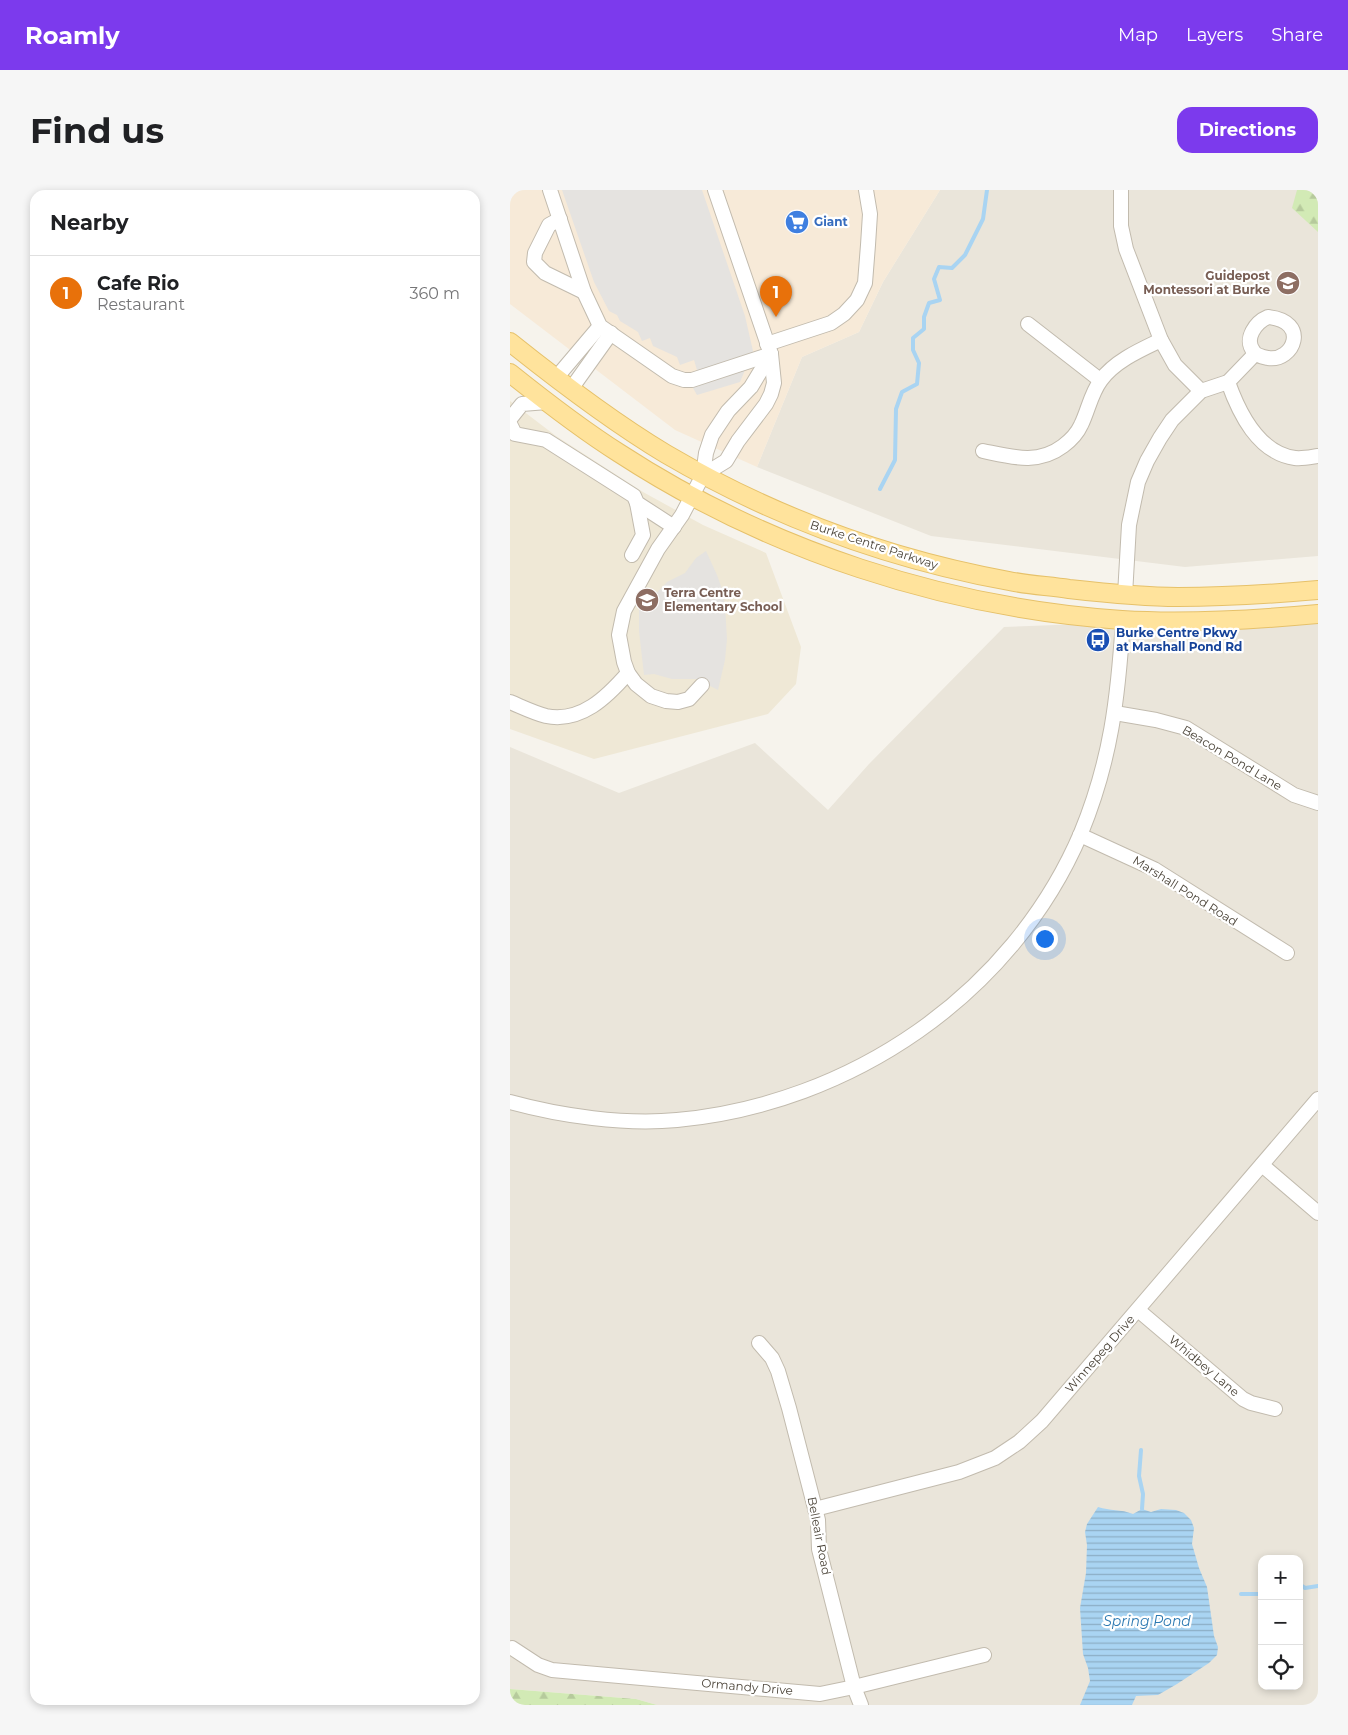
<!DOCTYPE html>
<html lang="en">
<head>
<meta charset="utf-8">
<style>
  :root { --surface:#fff; --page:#f6f6f6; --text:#202124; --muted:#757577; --line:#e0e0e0; --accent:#7c3aed }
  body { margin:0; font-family:Montserrat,sans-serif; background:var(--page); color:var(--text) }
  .controls { position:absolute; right:15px; bottom:15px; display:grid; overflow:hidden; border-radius:10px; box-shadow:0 2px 8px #0003 }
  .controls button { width:45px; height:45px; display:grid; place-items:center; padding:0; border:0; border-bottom:1px solid var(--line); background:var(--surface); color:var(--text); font:25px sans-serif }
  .you { position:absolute; left:534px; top:748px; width:18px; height:18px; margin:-12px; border:4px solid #fff; border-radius:50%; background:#1a73e8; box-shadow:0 0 0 8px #1a73e833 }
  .badge { display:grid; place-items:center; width:32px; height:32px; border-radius:50%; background:var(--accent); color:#fff; font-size:16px; font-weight:700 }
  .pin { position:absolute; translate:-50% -41px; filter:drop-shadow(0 1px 2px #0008) }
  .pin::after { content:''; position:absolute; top:26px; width:18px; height:15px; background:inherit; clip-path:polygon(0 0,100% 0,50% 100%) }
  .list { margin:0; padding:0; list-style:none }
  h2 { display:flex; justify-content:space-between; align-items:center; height:65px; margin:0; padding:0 20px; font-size:21px }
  h2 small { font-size:16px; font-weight:400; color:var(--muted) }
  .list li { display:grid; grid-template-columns:32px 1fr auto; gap:15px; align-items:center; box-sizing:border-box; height:75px; padding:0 20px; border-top:1px solid var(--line) }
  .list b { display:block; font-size:19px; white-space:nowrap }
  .list p { margin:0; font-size:16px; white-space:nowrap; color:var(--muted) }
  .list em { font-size:16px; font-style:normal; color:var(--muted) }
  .icon { flex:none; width:28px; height:28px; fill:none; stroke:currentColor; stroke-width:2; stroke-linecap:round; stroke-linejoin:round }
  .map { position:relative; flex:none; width:808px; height:1515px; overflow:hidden; border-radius:15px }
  header { display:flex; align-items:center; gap:30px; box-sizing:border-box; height:70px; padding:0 25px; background:var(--accent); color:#fff }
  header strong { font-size:24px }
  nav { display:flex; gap:28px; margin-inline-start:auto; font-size:18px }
  .intro { display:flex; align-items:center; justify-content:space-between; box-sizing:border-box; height:120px; padding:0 30px }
  h1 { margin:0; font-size:35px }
  .button { padding:12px 22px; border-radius:15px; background:var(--accent); color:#fff; font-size:18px; font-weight:700 }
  main { display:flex; gap:30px; padding:0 30px }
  aside { flex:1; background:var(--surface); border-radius:15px; box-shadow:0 2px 8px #0003 }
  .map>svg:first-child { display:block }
  .residential { fill:#eae5da; fill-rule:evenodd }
  .commercial { fill:#f7ead8 }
  .education { fill:#efe8d6 }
  .forest { fill:url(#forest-firs) }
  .parking { fill:#e5e3e0 }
  .water { fill:url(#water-rules) }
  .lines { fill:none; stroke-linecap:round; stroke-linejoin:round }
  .stream { stroke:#a9d4f2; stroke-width:4 }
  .minor-casing { stroke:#c2bbae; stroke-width:16 }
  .major-casing { stroke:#e6c16a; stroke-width:20 }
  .minor { stroke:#fff; stroke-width:14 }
  .major { stroke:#ffe39c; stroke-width:18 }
  .labels { text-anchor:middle; stroke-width:4.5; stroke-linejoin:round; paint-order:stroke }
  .shop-label { font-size:12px; font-weight:bold; fill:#366cbe; stroke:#fff; text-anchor:start }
  .education-label { font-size:12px; font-weight:bold; fill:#785e54; stroke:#fff; text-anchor:end }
  .street-label { font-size:12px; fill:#4b4439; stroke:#fff }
  .transit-label { font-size:12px; font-weight:bold; fill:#164399; stroke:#fff; text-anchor:start }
  .water-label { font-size:14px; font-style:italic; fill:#2e7ab2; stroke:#fff }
</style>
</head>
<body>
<header>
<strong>Roamly</strong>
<nav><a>Map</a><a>Layers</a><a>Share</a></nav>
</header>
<div class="intro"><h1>Find us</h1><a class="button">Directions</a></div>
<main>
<aside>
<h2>Nearby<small></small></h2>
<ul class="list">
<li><span class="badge" style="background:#e8710a">1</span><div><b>Cafe Rio</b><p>Restaurant</p></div><em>360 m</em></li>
</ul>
</aside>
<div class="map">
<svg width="808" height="1515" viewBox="0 0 808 1515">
  <defs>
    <pattern id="forest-firs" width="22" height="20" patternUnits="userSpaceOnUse" patternTransform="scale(1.25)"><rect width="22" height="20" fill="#d2eab5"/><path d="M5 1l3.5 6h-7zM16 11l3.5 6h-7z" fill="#b6ca9c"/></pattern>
    <pattern id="water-rules" width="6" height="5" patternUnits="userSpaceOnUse" patternTransform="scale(1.25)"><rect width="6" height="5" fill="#a9d4f2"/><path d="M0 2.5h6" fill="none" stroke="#8caec5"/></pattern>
  </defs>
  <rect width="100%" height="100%" fill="#f6f3ec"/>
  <!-- residential -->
  <g class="residential">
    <path d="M430,0h378v366l-133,11 -254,-31 -174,-69 45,-110 57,-25 24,-50z"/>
    <path d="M808,425v1090h-661l-21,-6 -126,-10v-942l109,46 136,-50 73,67 41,-46 135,-137zM752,1369h37v127h-37z"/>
  </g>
  <!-- commercial -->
  <path class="commercial" d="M0,0h430l-57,92 -24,50 -57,25 -45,110 -82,-37 -165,-126z"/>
  <!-- education -->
  <path class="education" d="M0,211l46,35 87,56 60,33 63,28 35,94 -5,37 -28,30 -174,45 -84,-30z"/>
  <!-- forest -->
  <g class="forest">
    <path d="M787,0h21v42l-26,-24z"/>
    <path d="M0,1499l126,10 21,6h-147z"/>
  </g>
  <!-- parking -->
  <g class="parking">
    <path d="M52,0h140l43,126 8,35 -13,31 -43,13 -4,-7 4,-18 -3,-10 -14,5 -3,-8 -24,-11 -3,-8 -8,3 -4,-9 -18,-11 -3,-6 -8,-4 -15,-29z"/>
    <path d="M196,361l11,24 5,14 3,17 2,33 -2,21 -7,30 -22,-11h-24l-18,-5 -10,1 -5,-44v-32l11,1 17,-18 18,-9 11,-15z"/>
  </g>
  <!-- water -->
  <path class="water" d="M588,1317c12,4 23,2 35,7l9,-5 9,3 10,-3 15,1 8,3 7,7 3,8 -2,16 7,24 8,19 7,49 4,11 -1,8 -8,8 -32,21 -19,11 -22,1 -4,9h-52l10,-24 -2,-13 -5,-14 -3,-46 6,-35 1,-28 -2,-13 2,-8z"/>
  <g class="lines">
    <!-- stream -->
    <g class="stream">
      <path d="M370,299l15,-29 1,-51 6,-17 15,-8 2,-21 -6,-13v-12l11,-9v-12l5,-14 11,-3 -6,-21 5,-12 13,1 13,-13 18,-36 4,-29"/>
      <path d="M631,1260l-2,26 4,18 -1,15"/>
      <path d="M789,1394l6,4 13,-2"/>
      <path d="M731,1404h21"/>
    </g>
    <!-- minor casing -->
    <g class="minor-casing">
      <g id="minor">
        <path d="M40,0l34,102 16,34 72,50 12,4h8l79,-26 -56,-164"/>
        <path d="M611,0v36l5,23 35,91 14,25 26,26"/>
        <path d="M50,29l-11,6 -14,28 -1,9 11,11 39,19"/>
        <path d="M758,127c42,4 26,45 0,41 -5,-1 -11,-2 -14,-6 -11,-13 2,-30 14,-35z"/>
        <path d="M518,134l72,56"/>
        <path d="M257,154l64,-21 13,-9 13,-14 8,-17 3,-38 2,-31 -4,-24"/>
        <path d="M46,188l44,-52"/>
        <path d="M718,192c11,31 30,71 67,76 7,1 16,-1 23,-2"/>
        <path d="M61,199l40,-56"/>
        <path d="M0,229l12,-15 25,-2"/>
        <path d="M0,234l5,10 31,6 88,56 3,7 37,24"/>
        <path d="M473,261c29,6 55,14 80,-5 8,-6 14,-12 18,-21 7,-14 10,-32 20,-45 14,-19 39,-30 60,-40"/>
        <path d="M193,285l23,-14 12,-20 28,-37 5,-10 3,-11 -3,-29"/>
        <path d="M122,365l11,-20 -6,-32"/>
        <path d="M615,405l4,-70 9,-43 9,-21 13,-23 12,-18 29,-29 27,-9 27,-28"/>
        <path d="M192,495l-13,14 -11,3 -12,-1 -15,-5 -15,-12 -8,-11 -4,-11 -5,-27 5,-24 34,-62 24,-34 21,-40 3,-22 6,-18 16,-24 23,-24 20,-33"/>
        <path d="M0,512c12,5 24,11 36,14 35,7 61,-19 82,-43"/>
        <path d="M605,523l41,7 30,8 108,67 24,8"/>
        <path d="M570,645l74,34 133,84"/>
        <path d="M0,912c51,14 114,23 167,18 173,-16 335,-125 404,-287 30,-73 37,-135 42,-213"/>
        <path d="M752,975l56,48"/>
        <path d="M628,1120l105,89 8,4 24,6"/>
        <path d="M249,1153l13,15 6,13 11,37 29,112 1,29 35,138 7,18"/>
        <path d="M305,1319l144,-37 36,-14 24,-16 23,-21 276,-322"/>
        <path d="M2,1458l26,17 14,5 268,24 34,-7 130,-32"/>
      </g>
    </g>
    <!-- major casing -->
    <g class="major-casing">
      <g id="major">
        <path d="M0,152c50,40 101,79 156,112 106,62 222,105 343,127 20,4 40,5 60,8 36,4 73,8 109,8 47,0 94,-3 140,-7"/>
        <path d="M0,183c35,28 71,56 109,80 149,97 326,155 503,167 65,4 131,0 196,-6"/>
      </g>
    </g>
    <!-- minor -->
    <use href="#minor" class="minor"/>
    <!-- major -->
    <use href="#major" class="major"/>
  </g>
  <!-- icons -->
  <defs>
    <g id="supermarket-disc" transform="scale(1.25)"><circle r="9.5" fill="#3f7fe0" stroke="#fff"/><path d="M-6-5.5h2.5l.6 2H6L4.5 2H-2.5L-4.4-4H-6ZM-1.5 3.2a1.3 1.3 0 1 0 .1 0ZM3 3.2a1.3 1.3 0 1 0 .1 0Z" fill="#fff"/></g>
    <g id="school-disc" transform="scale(1.25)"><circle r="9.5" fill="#8d6e63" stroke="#fff"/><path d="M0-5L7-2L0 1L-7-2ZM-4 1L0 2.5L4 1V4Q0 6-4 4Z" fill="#fff"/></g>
    <g id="bus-disc" transform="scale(1.25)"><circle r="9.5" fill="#1a4fb4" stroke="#fff"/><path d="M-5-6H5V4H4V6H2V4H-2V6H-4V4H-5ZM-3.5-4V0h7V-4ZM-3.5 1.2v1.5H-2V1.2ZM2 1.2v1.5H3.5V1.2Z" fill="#fff"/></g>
  </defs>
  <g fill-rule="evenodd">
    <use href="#supermarket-disc" x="287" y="32"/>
    <use href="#school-disc" x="778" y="93"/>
    <use href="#school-disc" x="137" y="410"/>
    <use href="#bus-disc" x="588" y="450"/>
  </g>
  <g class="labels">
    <!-- shop labels -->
    <g class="shop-label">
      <text x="304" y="36">Giant</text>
    </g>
    <!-- education labels -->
    <g class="education-label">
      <text x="760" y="90">Guidepost<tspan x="760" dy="14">Montessori at Burke</tspan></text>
      <text x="154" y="407" text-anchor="start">Terra Centre<tspan x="154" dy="14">Elementary School</tspan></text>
    </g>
    <!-- street labels -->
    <g class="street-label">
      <text transform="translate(364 355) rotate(18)" y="4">Burke Centre Parkway</text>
      <text transform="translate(722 568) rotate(31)" y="4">Beacon Pond Lane</text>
      <text transform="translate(675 701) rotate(32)" y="4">Marshall Pond Road</text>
      <text transform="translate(590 1164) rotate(-49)" y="4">Winnepeg Drive</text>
      <text transform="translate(694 1176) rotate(40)" y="4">Whidbey Lane</text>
      <text transform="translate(309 1346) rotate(79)" y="4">Belleair Road</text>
      <text transform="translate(237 1497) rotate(5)" y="4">Ormandy Drive</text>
    </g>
    <!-- transit labels -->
    <g class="transit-label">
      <text x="606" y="447">Burke Centre Pkwy<tspan x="606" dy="14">at Marshall Pond Rd</tspan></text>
    </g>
    <!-- water labels -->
    <g class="water-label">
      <text x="637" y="1436">Spring Pond</text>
    </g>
  </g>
</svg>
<div class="controls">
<button>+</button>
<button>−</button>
<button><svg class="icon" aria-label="locate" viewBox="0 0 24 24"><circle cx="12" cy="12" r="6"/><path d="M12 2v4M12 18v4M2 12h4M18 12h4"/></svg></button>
</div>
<div class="you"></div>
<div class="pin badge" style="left:266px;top:127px;background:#e8710a">1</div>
</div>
</main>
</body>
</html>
